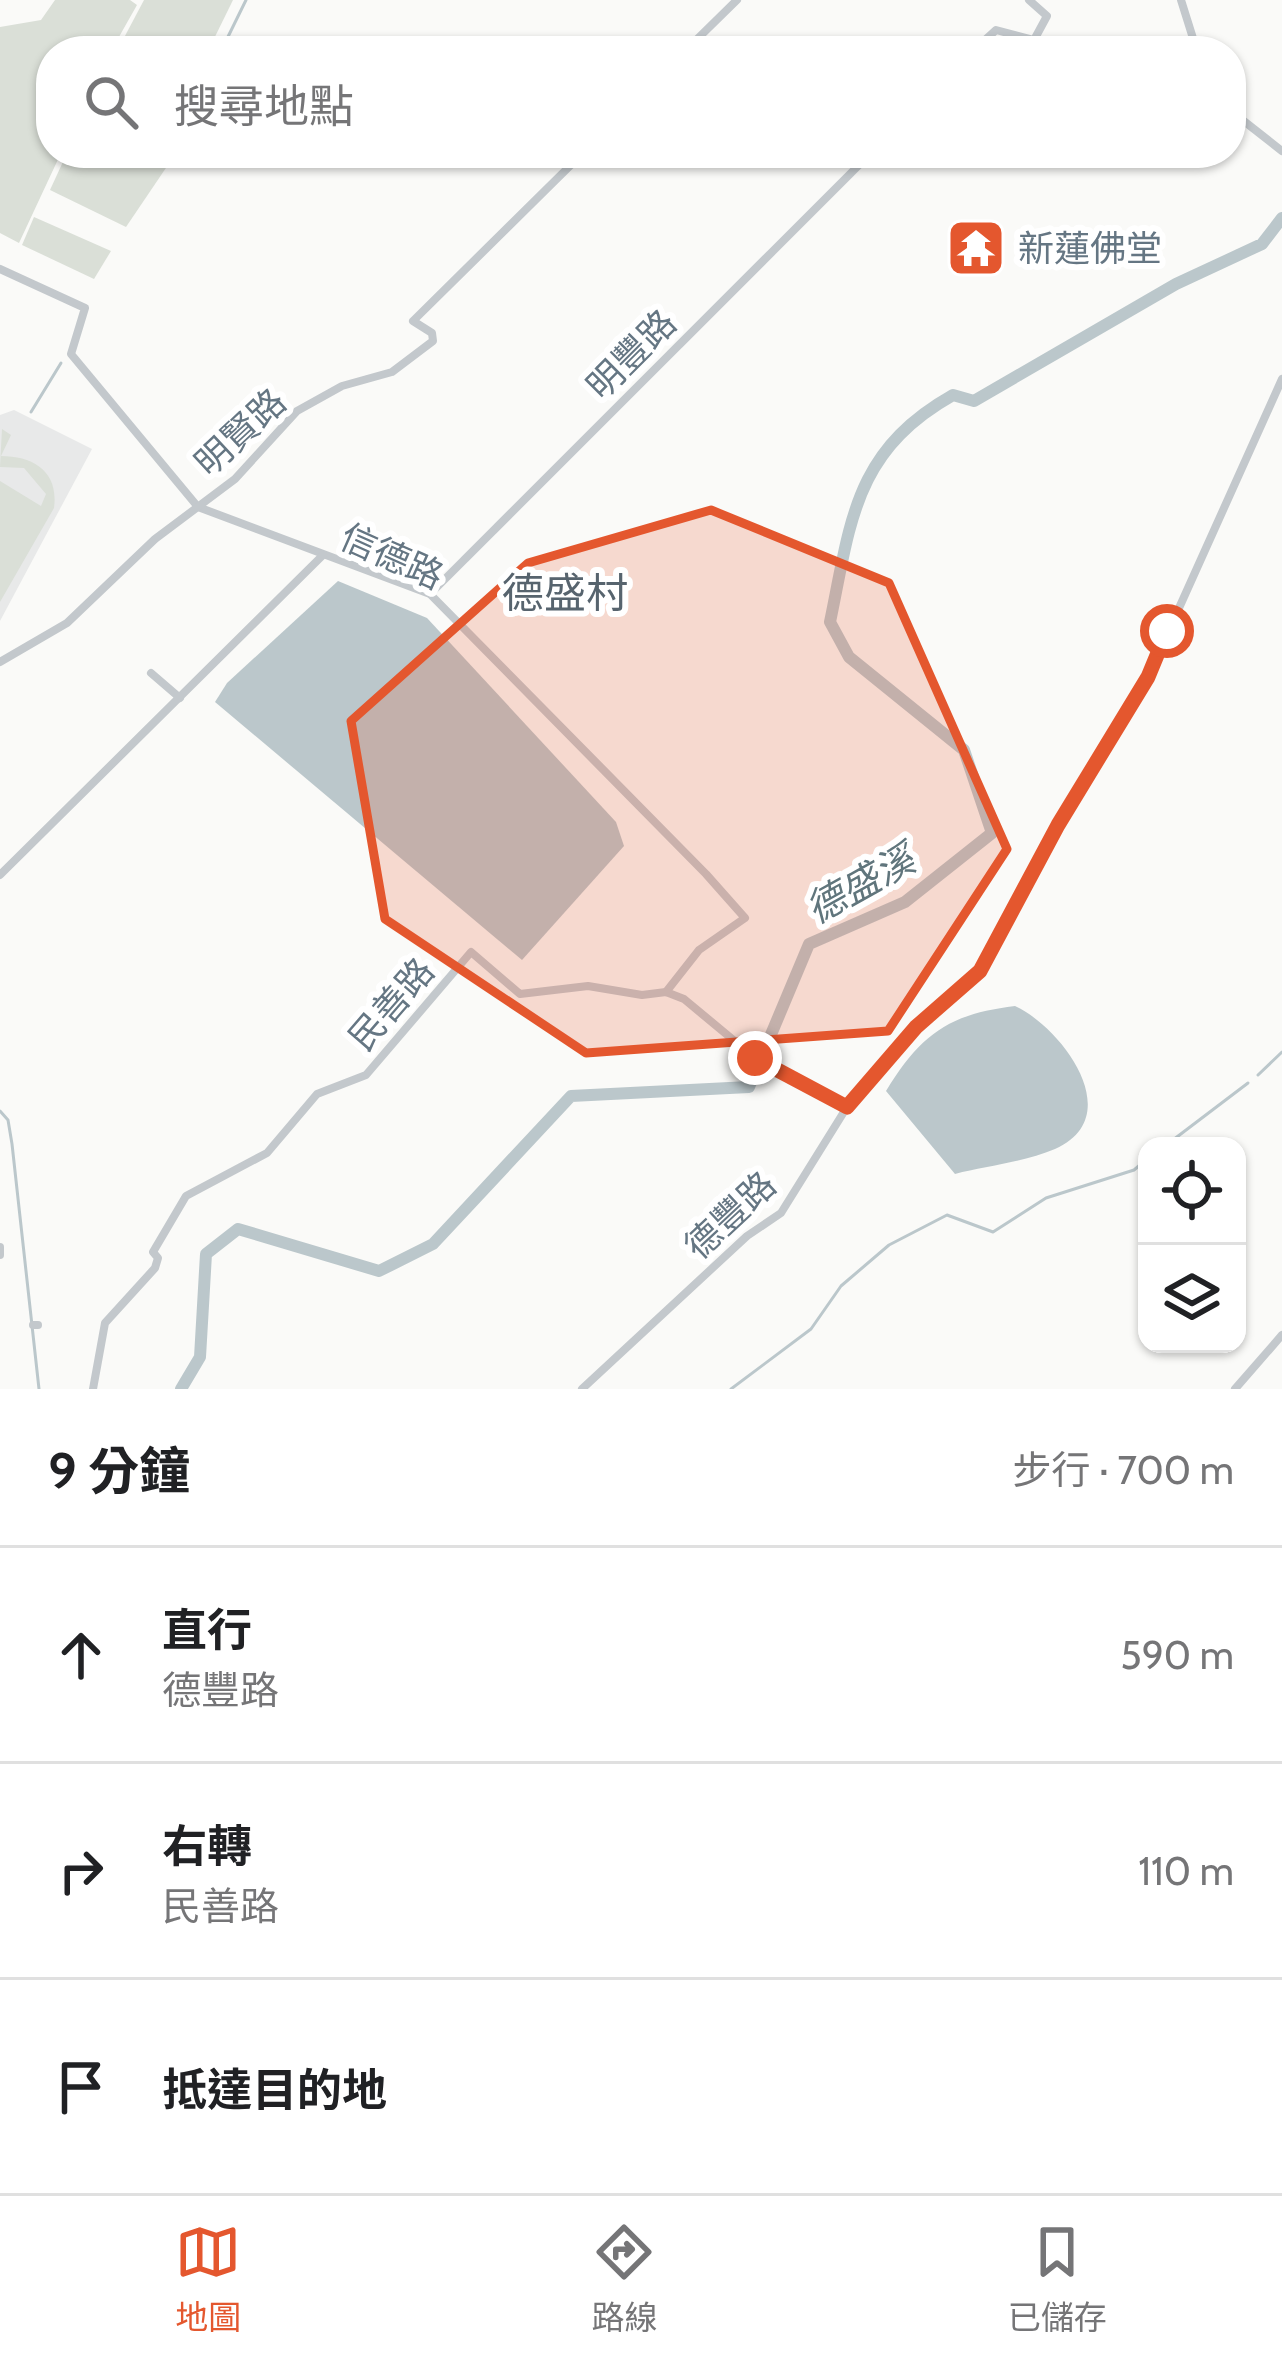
<!DOCTYPE html>
<html lang="zh-TW">
<head>
<meta charset="utf-8">
<style>
  :root { --surface:#fff; --page:#f6f6f6; --text:#202124; --muted:#757577; --line:#e0e0e0; --accent:#e4572e }
  body { margin:0; font-family:Cabin,"Noto Sans TC",sans-serif; background:var(--page); color:var(--text) }
  .controls { position:absolute; right:36px; bottom:36px; display:grid; overflow:hidden; border-radius:24px; box-shadow:0 3px 9px #0004 }
  .controls button { width:108px; height:108px; display:grid; place-items:center; padding:0; border:0; border-bottom:3px solid var(--line); background:var(--surface); color:var(--text); font:60px sans-serif }
  .stop { position:absolute; width:36px; height:36px; margin:-27px; border:9px solid #e4572e; border-radius:50%; background:#fff }
  .stop.end { background:#e4572e; border-color:#fff; box-shadow:0 3px 12px #0008 }
  .list { margin:0; padding:0; list-style:none }
  h2 { display:flex; justify-content:space-between; align-items:center; height:156px; margin:0; padding:0 48px; font-size:51px }
  h2 small { font-size:39px; font-weight:400; color:var(--muted) }
  .list li { display:grid; grid-template-columns:78px 1fr auto; gap:36px; align-items:center; box-sizing:border-box; height:216px; padding:0 48px; border-top:3px solid var(--line) }
  .list b { display:block; font-size:45px; white-space:nowrap }
  .list p { margin:0; font-size:39px; white-space:nowrap; color:var(--muted) }
  .list em { font-size:39px; font-style:normal; color:var(--muted) }
  .icon { flex:none; width:66px; height:66px; fill:none; stroke:currentColor; stroke-width:2; stroke-linecap:round; stroke-linejoin:round }
  .map { position:relative; flex:none; width:1282px; height:1389px; overflow:hidden }
  .search { position:absolute; background:var(--surface); box-shadow:0 3px 9px #0004; left:36px; right:36px; top:36px; height:132px; display:flex; align-items:center; gap:30px; box-sizing:border-box; padding:0 42px; border-radius:48px; color:var(--muted); font-size:45px }
  .sheet { height:804px; background:var(--surface) }
  nav { display:flex; justify-content:space-around; align-items:center; box-sizing:border-box; height:168px; border-top:3px solid var(--line); background:var(--surface); font-size:33px; color:var(--muted) }
  nav a { display:grid; justify-items:center; gap:6px }
  nav .on { color:var(--accent) }
  .map>svg:first-child { display:block }
  .built { fill:#e8e9e9 }
  .green { fill:#dadfd7 }
  .water { fill:#bbc7cb }
  .lines { fill:none; stroke-linecap:round; stroke-linejoin:round }
  .stream { stroke:#bbc7cb; stroke-width:3 }
  .river { stroke:#bbc7cb; stroke-width:12 }
  .street { stroke:#c3c8cc; stroke-width:8 }
  .route { stroke:#e4572e; stroke-width:15 }
  .marked { fill:#e4572e; fill-opacity:0.2; stroke:#e4572e; stroke-width:9; stroke-linejoin:round }
  .labels { text-anchor:middle; stroke-width:12; stroke-linejoin:round; paint-order:stroke }
  .poi-label { font-size:36px; fill:#657683; stroke:#fff; text-anchor:start }
  .street-label { font-size:36px; fill:#657683; stroke:#fff }
  .water-label { font-size:39px; font-style:italic; fill:#60757c; stroke:#fff }
  .quarter-label { font-size:42px; fill:#57646e; stroke:#fff }
</style>
</head>
<body>
<div class="map">
<svg width="1282" height="1389" viewBox="0 0 1282 1389">
  <rect width="100%" height="100%" fill="#fafaf8"/>
  <!-- built -->
  <path class="built" d="M14,410l78,39 -92,172v-206z"/>
  <!-- green -->
  <g class="green">
    <path d="M55,0h75l7,5 -26,46h-60v102h10l-42,90 -19,-10v-206l41,-7z"/>
    <path d="M144,0h89l-25,51h-91z"/>
    <path d="M67,153h93l12,6 -46,68 -76,-37z"/>
    <path d="M34,217l77,34 -17,28 -72,-34z"/>
    <path d="M2,429l9,6 -10,21c33,0 58,16 53,52l-54,94v-121l41,25 5,-12 -22,-26 -24,-1z"/>
  </g>
  <!-- water -->
  <g class="water">
    <path d="M338,581l89,37 189,204 8,24 -102,114 -307,-258 12,-19z"/>
    <path d="M1015,1006c46,21 114,110 40,143 -30,13 -69,17 -100,25l-69,-83c35,-57 63,-77 129,-85z"/>
  </g>
  <g class="lines">
    <!-- stream -->
    <g class="stream">
      <path d="M221,51l25,-51"/>
      <path d="M31,412l30,-49"/>
      <path d="M1258,1075l24,-23"/>
      <path d="M0,1111l8,9 4,24 27,245"/>
      <path d="M1165,1146l83,-63"/>
      <path d="M731,1389l80,-60 30,-43 48,-41 58,-30 46,17 53,-34 88,-28 13,-11"/>
    </g>
    <!-- river -->
    <path class="river" d="M181,1389l19,-32 6,-103 32,-25 141,42 54,-27 138,-148 178,-9 60,-143 96,-42 87,-69 -28,-83 -115,-93 -19,-35c21,-101 24,-171 123,-227l21,6 202,-117 86,-40 20,-26"/>
    <!-- street -->
    <g class="street">
      <path d="M1181,0l16,51"/>
      <path d="M685,51l52,-51"/>
      <path d="M973,51l23,-21 38,10 13,-24 -18,-16"/>
      <path d="M1231,111l51,40"/>
      <path d="M0,269l85,39 -14,46 127,153 232,87 276,280 39,44 -46,32 -33,42"/>
      <path d="M430,594l441,-441"/>
      <path d="M0,662l67,-39 88,-84 80,-60 62,-68 45,-25 50,-14 41,-31 -1,-8 -19,-12 170,-168"/>
      <path d="M151,673l29,25"/>
      <path d="M0,875l323,-320"/>
      <path d="M0,1247v8"/>
      <path d="M33,1325h5"/>
      <path d="M93,1389l12,-66 50,-55 3,-10 -5,-6 33,-56 81,-43 50,-59 49,-19 105,-123 49,42 68,-8 54,9 24,-3 18,7 71,59 92,49"/>
      <path d="M582,1389l165,-153 34,-23 66,-106 69,-80 64,-56 77,-146 91,-148 134,-298"/>
      <path d="M1235,1389l47,-54"/>
    </g>
  </g>
  <g class="lines">
    <!-- route -->
    <path class="route" d="M755,1058l92,49 69,-80 64,-56 78,-146 90,-148 19,-46"/>
  </g>
  <!-- marked area -->
  <path class="marked" d="M711,510l178,73 118,266 -119,182 -302,22 -201,-134 -34,-198 177,-158z"/>
  <!-- icons -->
  <defs>
    <g id="temple-square" transform="scale(3)"><rect x="-9" y="-9" width="18" height="18" rx="4" fill="#e4572e" stroke="#fff"/><path d="M0-6L5-2H3V0L6.5 2.5H4V6H1.5V3h-3V6H-4V2.5H-6.5L-3 0V-2H-5Z" fill="#fff"/></g>
  </defs>
  <g fill-rule="evenodd">
    <use href="#temple-square" x="976" y="248"/>
  </g>
  <g class="labels">
    <!-- poi labels -->
    <g class="poi-label">
      <text x="1018" y="261">新蓮佛堂</text>
    </g>
    <!-- street labels -->
    <g class="street-label">
      <text transform="translate(631 354) rotate(-45)" y="13">明豐路</text>
      <text transform="translate(240 432) rotate(-43)" y="13">明賢路</text>
      <text transform="translate(392 556) rotate(24)" y="13">信德路</text>
      <text transform="translate(391 1004) rotate(-49)" y="13">民善路</text>
      <text transform="translate(730 1215) rotate(-43)" y="13">德豐路</text>
    </g>
    <!-- water labels -->
    <g class="water-label">
      <text transform="translate(860 884) rotate(-29)" y="14">德盛溪</text>
    </g>
    <!-- quarter labels -->
    <g class="quarter-label">
      <text x="565" y="608">德盛村</text>
    </g>
  </g>
</svg>
<div class="controls">
<button><svg class="icon" aria-label="locate" viewBox="0 0 24 24"><circle cx="12" cy="12" r="6"/><path d="M12 2v4M12 18v4M2 12h4M18 12h4"/></svg></button>
<button><svg class="icon" aria-label="layers" viewBox="0 0 24 24"><path d="M12 4l9 5-9 5-9-5zM3 14l9 5 9-5"/></svg></button>
</div>
<div class="stop" style="left:1167px;top:631px"></div>
<div class="stop end" style="left:755px;top:1058px"></div>
<div class="search"><svg class="icon" aria-label="search" viewBox="0 0 24 24"><circle cx="10" cy="10" r="6"/><path d="M15 15l6 6"/></svg>搜尋地點</div>
</div>
<section class="sheet">
<h2>9 分鐘<small>步行 · 700 m</small></h2>
<ul class="list">
<li><svg class="icon" aria-label="ahead" viewBox="0 0 24 24"><path d="M12 20V5M6 11l6-6 6 6"/></svg><div><b>直行</b><p>德豐路</p></div><em>590 m</em></li>
<li><svg class="icon" aria-label="right" viewBox="0 0 24 24"><path d="M7 20v-9h11M14 6l5 5-5 5"/></svg><div><b>右轉</b><p>民善路</p></div><em>110 m</em></li>
<li><svg class="icon" aria-label="arrive" viewBox="0 0 24 24"><path d="M6 21V4h12l-3 4 3 4H6"/></svg><div><b>抵達目的地</b></div></li>
</ul>
</section>
<nav>
<a class="on"><svg class="icon" aria-label="map" viewBox="0 0 24 24"><path d="M3 6l6-2 6 2 6-2v14l-6 2-6-2-6 2zM9 4v14M15 6v14"/></svg>地圖</a>
<a><svg class="icon" aria-label="directions" viewBox="0 0 24 24"><path d="M12 3l9 9-9 9-9-9zM9 14v-3h6M13 9l2 2-2 2"/></svg>路線</a>
<a><svg class="icon" aria-label="saved" viewBox="0 0 24 24"><path d="M7 4h10v16l-5-4-5 4z"/></svg>已儲存</a>
</nav>
</body>
</html>
